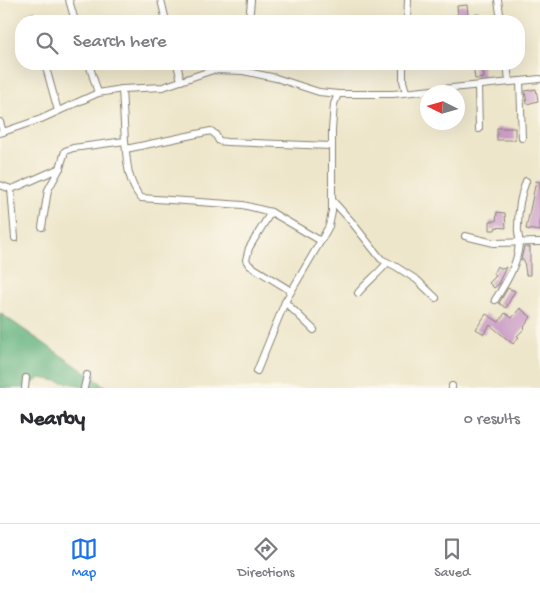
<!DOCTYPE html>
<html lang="en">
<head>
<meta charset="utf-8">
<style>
  :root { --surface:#fff; --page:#f7f7f7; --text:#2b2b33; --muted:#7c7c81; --line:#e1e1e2; --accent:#1a73e8 }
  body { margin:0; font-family:"Gochi Hand",sans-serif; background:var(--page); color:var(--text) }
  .compass { position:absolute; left:420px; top:85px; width:45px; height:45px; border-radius:50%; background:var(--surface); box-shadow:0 5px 20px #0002; rotate:275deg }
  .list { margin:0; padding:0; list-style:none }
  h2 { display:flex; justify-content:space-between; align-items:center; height:65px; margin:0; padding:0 20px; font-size:21px }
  h2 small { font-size:16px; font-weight:400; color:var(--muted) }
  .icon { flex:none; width:28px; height:28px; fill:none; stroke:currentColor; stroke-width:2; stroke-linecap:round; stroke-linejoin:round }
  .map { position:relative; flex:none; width:540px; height:388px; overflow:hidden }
  .search { position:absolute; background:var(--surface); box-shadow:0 5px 20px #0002; left:15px; right:15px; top:15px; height:55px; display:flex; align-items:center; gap:12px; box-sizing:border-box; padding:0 18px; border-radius:20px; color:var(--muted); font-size:19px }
  .sheet { height:135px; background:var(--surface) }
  nav { display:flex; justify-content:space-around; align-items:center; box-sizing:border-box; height:70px; border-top:1px solid var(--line); background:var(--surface); font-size:14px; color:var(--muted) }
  nav a { display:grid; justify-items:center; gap:2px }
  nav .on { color:var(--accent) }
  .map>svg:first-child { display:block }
  .forest { fill:#64b37e; stroke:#40684d }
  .building { fill:#c99ac4 }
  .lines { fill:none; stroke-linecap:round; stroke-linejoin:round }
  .street-casing { stroke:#858173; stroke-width:8 }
  .street { stroke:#fff; stroke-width:6 }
</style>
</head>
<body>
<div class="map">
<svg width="540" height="388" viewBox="0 0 540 388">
  <rect width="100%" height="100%" fill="#fbf7ec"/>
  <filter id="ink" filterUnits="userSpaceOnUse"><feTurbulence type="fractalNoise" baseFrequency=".02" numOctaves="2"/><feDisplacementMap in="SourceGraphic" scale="10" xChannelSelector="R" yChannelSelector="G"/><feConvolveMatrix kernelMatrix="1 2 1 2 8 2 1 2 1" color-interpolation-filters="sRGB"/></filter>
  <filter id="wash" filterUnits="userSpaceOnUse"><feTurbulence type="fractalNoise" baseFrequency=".0096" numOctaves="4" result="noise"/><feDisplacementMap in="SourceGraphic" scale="20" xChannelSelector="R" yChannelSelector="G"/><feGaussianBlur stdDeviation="1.12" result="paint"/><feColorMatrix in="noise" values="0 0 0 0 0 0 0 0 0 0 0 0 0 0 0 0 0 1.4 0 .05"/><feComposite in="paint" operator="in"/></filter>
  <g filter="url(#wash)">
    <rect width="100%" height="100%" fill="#eee6ca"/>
    <!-- forest -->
    <path class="forest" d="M0,313l108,75h-24v-2l-43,-8 -17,10h-24z"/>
    <g id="blocks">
      <!-- building -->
      <g class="building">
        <path d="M467,5l1,10 12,-1 1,6 -25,1 -1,-6h3l-1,-9z"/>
        <path d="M473,64h9l2,14 -9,1z"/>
        <path d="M536,89l2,12 -11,3 -2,-13z"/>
        <rect x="497" y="128" width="18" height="12"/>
        <path d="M536,181l4,1v49l-14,-2z"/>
        <path d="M497,212l8,1 1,15 -10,-1 -1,3h-5v-9h6z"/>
        <path d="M524,247h6v28h-4l-2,-15h-3z"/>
        <path d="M497,266l6,3 3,-2 -7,15 1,1 -6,5 -5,-5 7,-7 -3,-2z"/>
        <path d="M508,288l7,3 -9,17 -7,-5z"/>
        <path d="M520,308l11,9 -7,10 1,1 -8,8 2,1 -6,7 -23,-19 -6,9 -8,-5 10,-15 13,8 6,-9 7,5z"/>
      </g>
    </g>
  </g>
  <g filter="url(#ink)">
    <use href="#blocks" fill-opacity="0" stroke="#858173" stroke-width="1"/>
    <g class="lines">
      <!-- street casing -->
      <g class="street-casing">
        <g id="street">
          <path d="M69,0l6,21"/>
          <path d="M161,0l5,21"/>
          <path d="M498,0l3,21"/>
          <path d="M32,17l1,4"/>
          <path d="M249,21l2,-21"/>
          <path d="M407,21l1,-21"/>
          <path d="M45,64l13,47"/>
          <path d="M89,64l9,29"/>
          <path d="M177,64l4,17"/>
          <path d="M403,64v17l3,11"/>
          <path d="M507,64l2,17"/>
          <path d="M520,81l2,57"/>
          <path d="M478,86l1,43"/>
          <path d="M0,122l3,10"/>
          <path d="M0,133l41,-14 57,-26 24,-4 41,-2 50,-17 30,1 33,7 43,14 19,2h55l147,-15"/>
          <path d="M125,141c2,20 2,40 16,57l102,7 28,7 50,29"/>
          <path d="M126,149l85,-18 4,3 4,7 8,1 104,4"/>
          <path d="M0,185l11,4 6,-2 43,-19"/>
          <path d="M11,189l4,49"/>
          <path d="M332,200l19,21 30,38 14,7 22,14 19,18"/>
          <path d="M271,212l-22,36 -3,12 3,5 42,26"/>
          <path d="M42,227l6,-37 12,-22 5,-17 8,-3 52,-7 -3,-52"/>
          <path d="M465,236l29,7 46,-1"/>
          <path d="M358,293c9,-11 20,-19 29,-30"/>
          <path d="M495,300c11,-17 23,-36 24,-57 1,-5 -2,-11 -1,-16 0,-16 2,-31 8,-46"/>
          <path d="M285,302l29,28"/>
          <path d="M257,371l28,-69 38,-65 6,-11 3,-14v-82l2,-26 4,-10"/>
          <path d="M25,388l1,-10"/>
          <path d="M84,388l3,-13"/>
          <path d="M452,388v-2"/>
        </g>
      </g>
      <!-- street -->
      <use href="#street" class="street"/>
    </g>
  </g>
</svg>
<svg class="compass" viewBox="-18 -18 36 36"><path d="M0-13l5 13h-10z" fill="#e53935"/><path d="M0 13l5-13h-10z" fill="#7c7c81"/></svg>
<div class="search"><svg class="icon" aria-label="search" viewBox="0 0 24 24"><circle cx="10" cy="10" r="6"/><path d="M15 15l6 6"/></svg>Search here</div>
</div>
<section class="sheet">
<h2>Nearby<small>0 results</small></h2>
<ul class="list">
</ul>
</section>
<nav>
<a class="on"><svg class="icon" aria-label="map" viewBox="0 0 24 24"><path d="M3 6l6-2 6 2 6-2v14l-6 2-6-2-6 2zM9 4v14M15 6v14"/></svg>Map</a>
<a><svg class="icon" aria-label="directions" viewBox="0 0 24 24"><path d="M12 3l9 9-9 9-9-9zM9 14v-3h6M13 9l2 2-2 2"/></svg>Directions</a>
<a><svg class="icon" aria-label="saved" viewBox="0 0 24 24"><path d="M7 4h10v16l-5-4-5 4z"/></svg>Saved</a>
</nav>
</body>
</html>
